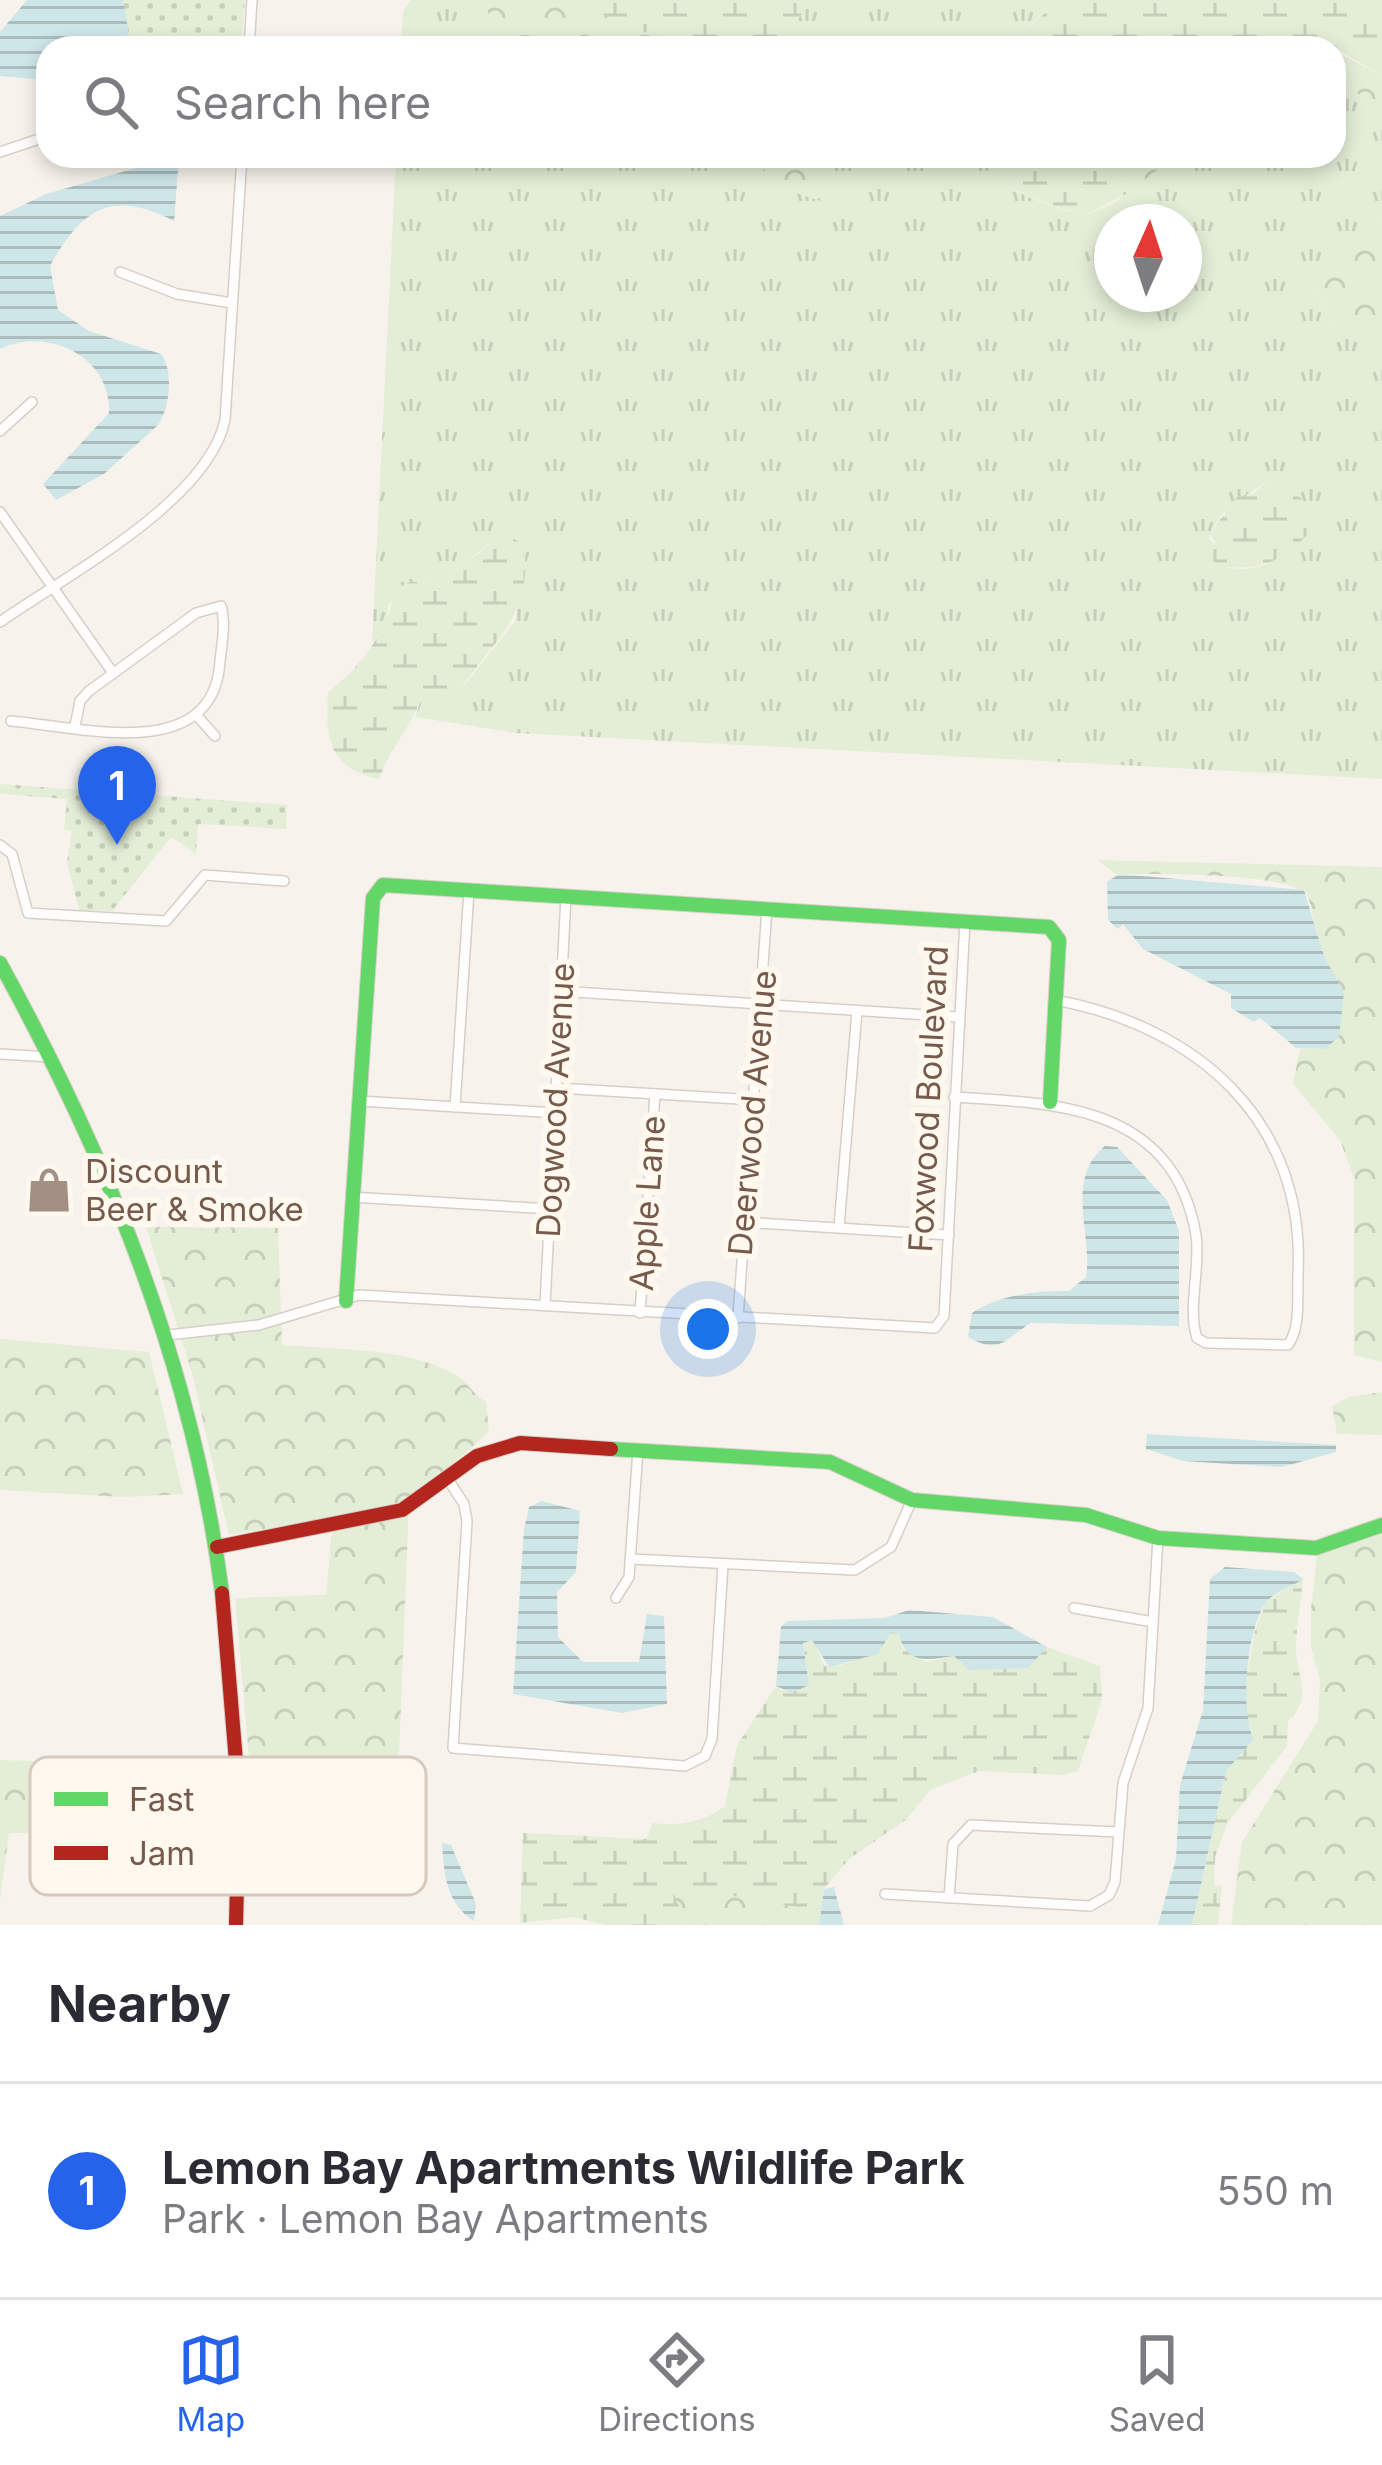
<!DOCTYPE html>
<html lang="en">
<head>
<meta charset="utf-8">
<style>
  :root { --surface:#fff; --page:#f7f7f7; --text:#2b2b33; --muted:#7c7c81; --line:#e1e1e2; --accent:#2563eb }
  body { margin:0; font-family:Inter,sans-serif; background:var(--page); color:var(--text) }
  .compass { position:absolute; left:1094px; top:204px; width:108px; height:108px; border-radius:50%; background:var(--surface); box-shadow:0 6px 18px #0003; rotate:3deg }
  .you { position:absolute; left:708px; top:1329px; width:42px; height:42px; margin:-30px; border:9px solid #fff; border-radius:50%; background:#1a73e8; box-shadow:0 0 0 18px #1a73e833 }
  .badge { display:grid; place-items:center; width:78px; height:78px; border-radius:50%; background:var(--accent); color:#fff; font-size:39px; font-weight:700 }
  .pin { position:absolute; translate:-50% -99px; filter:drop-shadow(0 3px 6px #0008) }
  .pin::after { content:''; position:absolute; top:63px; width:42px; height:36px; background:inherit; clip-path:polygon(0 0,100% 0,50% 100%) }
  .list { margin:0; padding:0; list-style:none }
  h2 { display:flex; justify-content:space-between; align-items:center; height:156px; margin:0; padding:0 48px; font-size:51px }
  h2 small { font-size:39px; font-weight:400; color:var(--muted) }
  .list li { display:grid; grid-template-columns:78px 1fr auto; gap:36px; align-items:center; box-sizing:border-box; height:216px; padding:0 48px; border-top:3px solid var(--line) }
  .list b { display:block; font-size:45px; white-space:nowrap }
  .list p { margin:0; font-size:39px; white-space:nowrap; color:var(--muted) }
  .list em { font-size:39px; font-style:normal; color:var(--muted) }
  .icon { flex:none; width:66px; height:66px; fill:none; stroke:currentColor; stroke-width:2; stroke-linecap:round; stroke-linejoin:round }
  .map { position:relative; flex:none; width:1382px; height:1925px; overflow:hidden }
  .search { position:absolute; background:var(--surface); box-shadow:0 6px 18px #0003; left:36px; right:36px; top:36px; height:132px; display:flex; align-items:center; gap:30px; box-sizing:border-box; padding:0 42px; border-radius:36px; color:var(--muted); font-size:45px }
  .sheet { height:372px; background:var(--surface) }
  nav { display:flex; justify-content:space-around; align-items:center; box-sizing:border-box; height:168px; border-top:3px solid var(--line); background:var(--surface); font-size:33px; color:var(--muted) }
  nav a { display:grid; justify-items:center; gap:6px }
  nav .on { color:var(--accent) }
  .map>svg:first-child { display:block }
  .grass { fill:url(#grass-tufts); fill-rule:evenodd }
  .forest { fill:url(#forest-crowns) }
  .wetland { fill:url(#wetland-marsh) }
  .park { fill:url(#park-dots) }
  .water { fill:url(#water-rules) }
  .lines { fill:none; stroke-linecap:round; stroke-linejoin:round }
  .street-casing { stroke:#d6cfc8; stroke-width:12 }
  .fast-casing { stroke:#d7d0c8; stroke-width:16 }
  .jam-casing { stroke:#d7d0c8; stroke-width:16 }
  .street { stroke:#fefdfc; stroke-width:9 }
  .fast { stroke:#63d668; stroke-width:14 }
  .jam { stroke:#b3261e; stroke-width:14 }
  .labels { text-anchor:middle; stroke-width:12; stroke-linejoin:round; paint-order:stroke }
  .street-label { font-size:33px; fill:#765a4c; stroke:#fff8ee }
  .poi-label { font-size:33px; fill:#765a4c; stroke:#fff8ee; text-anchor:start }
  .key { fill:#fff8ee; stroke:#d6c9bd; stroke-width:3 }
  .key-label { font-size:33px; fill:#765a4c }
</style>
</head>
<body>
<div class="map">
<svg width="1382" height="1925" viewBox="0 0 1382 1925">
  <defs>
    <pattern id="grass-tufts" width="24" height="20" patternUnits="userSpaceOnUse" patternTransform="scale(3)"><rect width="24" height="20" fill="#e4eed7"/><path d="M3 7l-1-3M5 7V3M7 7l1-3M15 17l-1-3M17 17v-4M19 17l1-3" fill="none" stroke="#c7ceba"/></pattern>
    <pattern id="forest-crowns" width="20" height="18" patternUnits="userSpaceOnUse" patternTransform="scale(3)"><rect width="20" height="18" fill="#e4eed7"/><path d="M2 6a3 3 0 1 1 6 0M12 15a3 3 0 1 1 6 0" fill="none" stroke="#c7ceba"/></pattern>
    <pattern id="wetland-marsh" width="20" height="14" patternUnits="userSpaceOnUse" patternTransform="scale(3)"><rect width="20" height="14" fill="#e4eed7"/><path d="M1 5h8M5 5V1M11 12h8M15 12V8" fill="none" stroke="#c7ceba"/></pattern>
    <pattern id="park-dots" width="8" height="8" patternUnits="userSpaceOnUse" patternTransform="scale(3)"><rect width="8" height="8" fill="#e4eed7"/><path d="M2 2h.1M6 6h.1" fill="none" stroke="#c7ceba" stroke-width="1.8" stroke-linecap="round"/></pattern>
    <pattern id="water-rules" width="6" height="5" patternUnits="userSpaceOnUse" patternTransform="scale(3)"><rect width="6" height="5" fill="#cee6e8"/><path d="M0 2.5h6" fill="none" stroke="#acbdbe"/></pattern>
  </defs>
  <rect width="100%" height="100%" fill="#f7f3ec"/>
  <!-- grass -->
  <g class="grass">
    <path d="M411,0h73l15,48h-98l2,-37z"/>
    <path d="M813,0h235l-2,11 -41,37h-235l-13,-8 21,-3z"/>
    <path d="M1353,86l29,44v89c-30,16 -37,46 -65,66l14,40 51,22v432l-865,-46 -102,-16 8,-24 36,-1 56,-71 11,-58 -36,-20 -47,38 -34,1 -20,22 -4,24 -13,15 24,-487h221l94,10 28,-8 16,4 35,29 32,-26 -5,-9h163c26,41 62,45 104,60l31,-14 61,-46h158v-61zM1112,222h72v72h-72zM1269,480l33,18 9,31c-25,29 -57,51 -97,34l4,-18 -9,-5c10,-34 35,-42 60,-60z"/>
  </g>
  <!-- forest -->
  <g class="forest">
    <path d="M484,0h95l83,38 61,9 34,-7 13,8h-271z"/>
    <path d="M1250,36l76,12h-119z"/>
    <path d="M1334,51l48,24v55l-29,-44 -19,9z"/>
    <path d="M618,156h199l8,21 -5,24 -30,-10 -35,-29 -15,-4 -28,8z"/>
    <path d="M1148,156h28l-50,38 -1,-13z"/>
    <path d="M1382,219v128l-51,-22 -14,-41c28,-19 35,-49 65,-65z"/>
    <path d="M1098,860l284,7v495l-28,-7v-177l-14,-38 -47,-56 7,-35h24l10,-7 10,-49 -20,-36 -17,-64c-37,-22 -145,-18 -191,-19z"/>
    <path d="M146,1227l132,1 4,117c56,5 118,2 169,27 16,8 20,21 35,30l3,30 -80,70 -12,305 -144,-5 -18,-204 91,-3 7,-78 -104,18 -37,-162z"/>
    <path d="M0,1339l149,13 34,142 -59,3 -124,-7z"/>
    <path d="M1382,1392v43l-45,-1 -5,-28 16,-9z"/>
    <path d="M1382,1516v409h-151l11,-83 76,-121 2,-42 -9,-31v-39l8,-71z"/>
    <path d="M0,1760l36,1 -4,72h-23l-9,67z"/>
    <path d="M666,1878l155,33 -2,14h-132z"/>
  </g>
  <!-- wetland -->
  <g class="wetland">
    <path d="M579,0h234c-11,14 -23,31 -38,37 -55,22 -150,-3 -196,-37z"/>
    <path d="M1048,0h334v75l-48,-27 -48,-10 -36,-2 -43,12h-202l41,-36z"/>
    <path d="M980,156h168l-23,25 1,13 -42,22c-42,-16 -78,-19 -104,-60z"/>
    <path d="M1269,480c24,4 44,24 43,49 -27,32 -52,43 -94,37l-9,-10 8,-11 -7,-12 27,-36 17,-4z"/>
    <path d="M503,534l21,10c9,72 -29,94 -65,148l-36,2c-11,32 -32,52 -44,85 -51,-10 -54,-43 -51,-87 30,-22 64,-65 65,-101l16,-9 34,-1z"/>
    <path d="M1303,1579c-2,23 -6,45 -7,67 -1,29 19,51 -8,75l-1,25 -60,78 -12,33 -1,28 8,1 -4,39h-26l34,-154 28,-32 -12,-37 13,-72 11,-29z"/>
    <path d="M891,1632l8,2 4,15 24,13 27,-6c28,21 68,11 93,-9l53,19 2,34 -24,71 -16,4 -83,-4 -49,19 -23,29 -58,40 -25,30 -3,22 -124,-21 -30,-12 20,47h-82l-31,-8 -54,6 3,-90 124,6 5,-16c27,3 51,0 73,-17l12,-61 39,-59 6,5 25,-20 -4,-28 10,-4 11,27c30,2 46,-15 67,-34z"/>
  </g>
  <!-- park -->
  <g class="park">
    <path d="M123,0h122l-4,48h-117l-2,-9 6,-7z"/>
    <path d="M0,784l287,21 -1,24 -88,-5 -2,30 -25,-17 -59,74 -33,-1 -12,-48 5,-31 -8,-1 3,-31 -67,-5z"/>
  </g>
  <!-- water -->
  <g class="water">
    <path d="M27,0h96l6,35 -19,13h-62l-1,32 -47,-4v-44z"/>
    <path d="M174,157l5,1 -5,63c-62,-32 -92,-13 -124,45l8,44 31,21 72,23c13,17 9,53 -3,71l-54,49 -48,26 -13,-16 66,-71c3,-57 -63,-87 -109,-64v-133l46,-22z"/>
    <path d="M1119,874l185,16 20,66 20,37 -5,44 -14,12 -29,-1 -36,-30 -6,4 -23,-14v-14l-88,-45 -20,-25 -5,5 -10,-9 -1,-38z"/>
    <path d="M1105,1146l12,1 50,53 12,31v95l-148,-3c-26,15 -30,33 -63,14l4,-24c27,-18 65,-23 97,-22l17,-14c7,-42 -22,-98 19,-131z"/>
    <path d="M1147,1434l189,11v7l-54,15 -99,-6 -37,-12z"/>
    <path d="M542,1501l38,10 -4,61 -19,20 1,45 25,25h56l8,-48 17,2 3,88 -45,9 -109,-19 11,-165 5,-22z"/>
    <path d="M1225,1567l69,5 9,7c-10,7 -25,12 -34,20 -22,21 -30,115 -15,140l-28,32 -34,154h-34l18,-66 4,-74 23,-75 7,-131z"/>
    <path d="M909,1610l84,7 54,30 -19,21 -59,2 -15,-14c-26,4 -48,9 -55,-22l-8,-2 -13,22 -49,13 -17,-27 -9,3 6,42 -17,8 -16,-7 5,-59 6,-6 98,-3z"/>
    <path d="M442,1843l9,2 25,59 -2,17c-28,-17 -30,-47 -32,-78z"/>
    <path d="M834,1887l10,38h-25l5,-36z"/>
  </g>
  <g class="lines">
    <!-- street casing -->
    <g class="street-casing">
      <g id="street">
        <path d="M249,48l3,-48"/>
        <path d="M0,152l48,-16"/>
        <path d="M120,272l57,22 55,9"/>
        <path d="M0,431l32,-29"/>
        <path d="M0,512l113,161"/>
        <path d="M0,622c67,-47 208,-121 225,-202l17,-264"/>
        <path d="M198,717l17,19"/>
        <path d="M11,721c70,6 203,44 209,-60 2,-18 6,-38 1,-55l-25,7 -107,78 -9,10 -5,25"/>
        <path d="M0,845l12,9 16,59 138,8 39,-46 79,6"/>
        <path d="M559,991l399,26"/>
        <path d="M0,1054l51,3"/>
        <path d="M558,1088l197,12"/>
        <path d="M954,1097c104,6 220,9 242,138 5,33 -9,72 1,103l9,5 82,2c13,-17 9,-50 10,-71 8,-154 -102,-248 -243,-274"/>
        <path d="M360,1101l197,12"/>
        <path d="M455,1107l14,-217"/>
        <path d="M351,1197l200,12"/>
        <path d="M742,1222l207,13"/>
        <path d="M839,1227l18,-216"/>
        <path d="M545,1305l21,-409"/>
        <path d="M640,1313l15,-219"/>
        <path d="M738,1318l29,-410"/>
        <path d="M168,1335l91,-10 100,-30 576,33 9,-12 21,-395"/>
        <path d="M449,1481l15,23 3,17 -14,227 232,18 20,-10 7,-17 11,-174"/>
        <path d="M631,1559l224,11 36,-23 21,-47"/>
        <path d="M616,1598l13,-21 9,-127"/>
        <path d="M1074,1608l79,14"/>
        <path d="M885,1894l205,12 19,-11 6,-13 8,-99 25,-75 10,-170"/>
        <path d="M949,1898l4,-54 18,-19 147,7"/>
      </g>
    </g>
    <!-- fast casing -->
    <g class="fast-casing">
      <g id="fast">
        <path d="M0,963c109,198 193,404 222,630"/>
        <path d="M346,1301l27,-403 10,-13 666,42 10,13 -9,162"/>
        <path d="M611,1449l219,13 82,38 174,15 72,23 158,10 66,-23"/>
      </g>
    </g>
    <!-- jam casing -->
    <g class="jam-casing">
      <g id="jam">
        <path d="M217,1547l185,-37 75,-54 43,-13 91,6"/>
        <path d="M222,1593l17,205 -3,127"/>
      </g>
    </g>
    <!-- street -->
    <use href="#street" class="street"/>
    <!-- fast -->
    <use href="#fast" class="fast"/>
    <!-- jam -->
    <use href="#jam" class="jam"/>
  </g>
  <!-- icons -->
  <defs>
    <g id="shop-bare" transform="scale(3.6)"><path d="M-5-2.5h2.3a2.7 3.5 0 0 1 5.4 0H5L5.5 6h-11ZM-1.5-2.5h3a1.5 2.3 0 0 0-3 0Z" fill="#a39084" stroke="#fff8ee" stroke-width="2.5" paint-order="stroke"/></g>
  </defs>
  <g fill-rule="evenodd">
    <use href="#shop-bare" x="49" y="1190"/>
  </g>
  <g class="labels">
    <!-- street labels -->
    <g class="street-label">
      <text transform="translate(928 1099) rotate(-87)" y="12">Foxwood Boulevard</text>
      <text transform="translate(555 1100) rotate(-87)" y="12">Dogwood Avenue</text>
      <text transform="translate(752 1113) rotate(-85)" y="12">Deerwood Avenue</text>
      <text transform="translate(647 1203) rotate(-86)" y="12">Apple Lane</text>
    </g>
    <!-- poi labels -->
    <g class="poi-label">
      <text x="85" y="1183">Discount<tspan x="85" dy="38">Beer &amp; Smoke</tspan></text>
    </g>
  </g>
  <!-- legend -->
  <rect x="30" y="1757" width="396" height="138" rx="18" class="key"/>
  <rect x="54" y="1792" width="54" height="14" fill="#63d668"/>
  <rect x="54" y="1846" width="54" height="14" fill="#b3261e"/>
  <g class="key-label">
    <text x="129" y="1811">Fast</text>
    <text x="129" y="1865">Jam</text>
  </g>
</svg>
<svg class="compass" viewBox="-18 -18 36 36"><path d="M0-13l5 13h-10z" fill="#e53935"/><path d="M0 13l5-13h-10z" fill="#7c7c81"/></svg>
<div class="you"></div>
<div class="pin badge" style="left:117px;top:845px">1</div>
<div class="search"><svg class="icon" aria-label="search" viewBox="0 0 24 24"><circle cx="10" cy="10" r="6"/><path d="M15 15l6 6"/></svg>Search here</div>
</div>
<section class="sheet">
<h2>Nearby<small></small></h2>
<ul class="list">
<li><span class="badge">1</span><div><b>Lemon Bay Apartments Wildlife Park</b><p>Park · Lemon Bay Apartments</p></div><em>550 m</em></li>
</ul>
</section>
<nav>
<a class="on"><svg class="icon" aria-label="map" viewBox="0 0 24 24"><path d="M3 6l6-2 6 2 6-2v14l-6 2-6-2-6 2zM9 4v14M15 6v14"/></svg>Map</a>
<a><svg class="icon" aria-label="directions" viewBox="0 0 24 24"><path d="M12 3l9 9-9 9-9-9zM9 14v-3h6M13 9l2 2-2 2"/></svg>Directions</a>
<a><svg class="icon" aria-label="saved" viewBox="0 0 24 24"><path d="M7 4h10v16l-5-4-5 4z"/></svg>Saved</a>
</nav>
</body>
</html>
